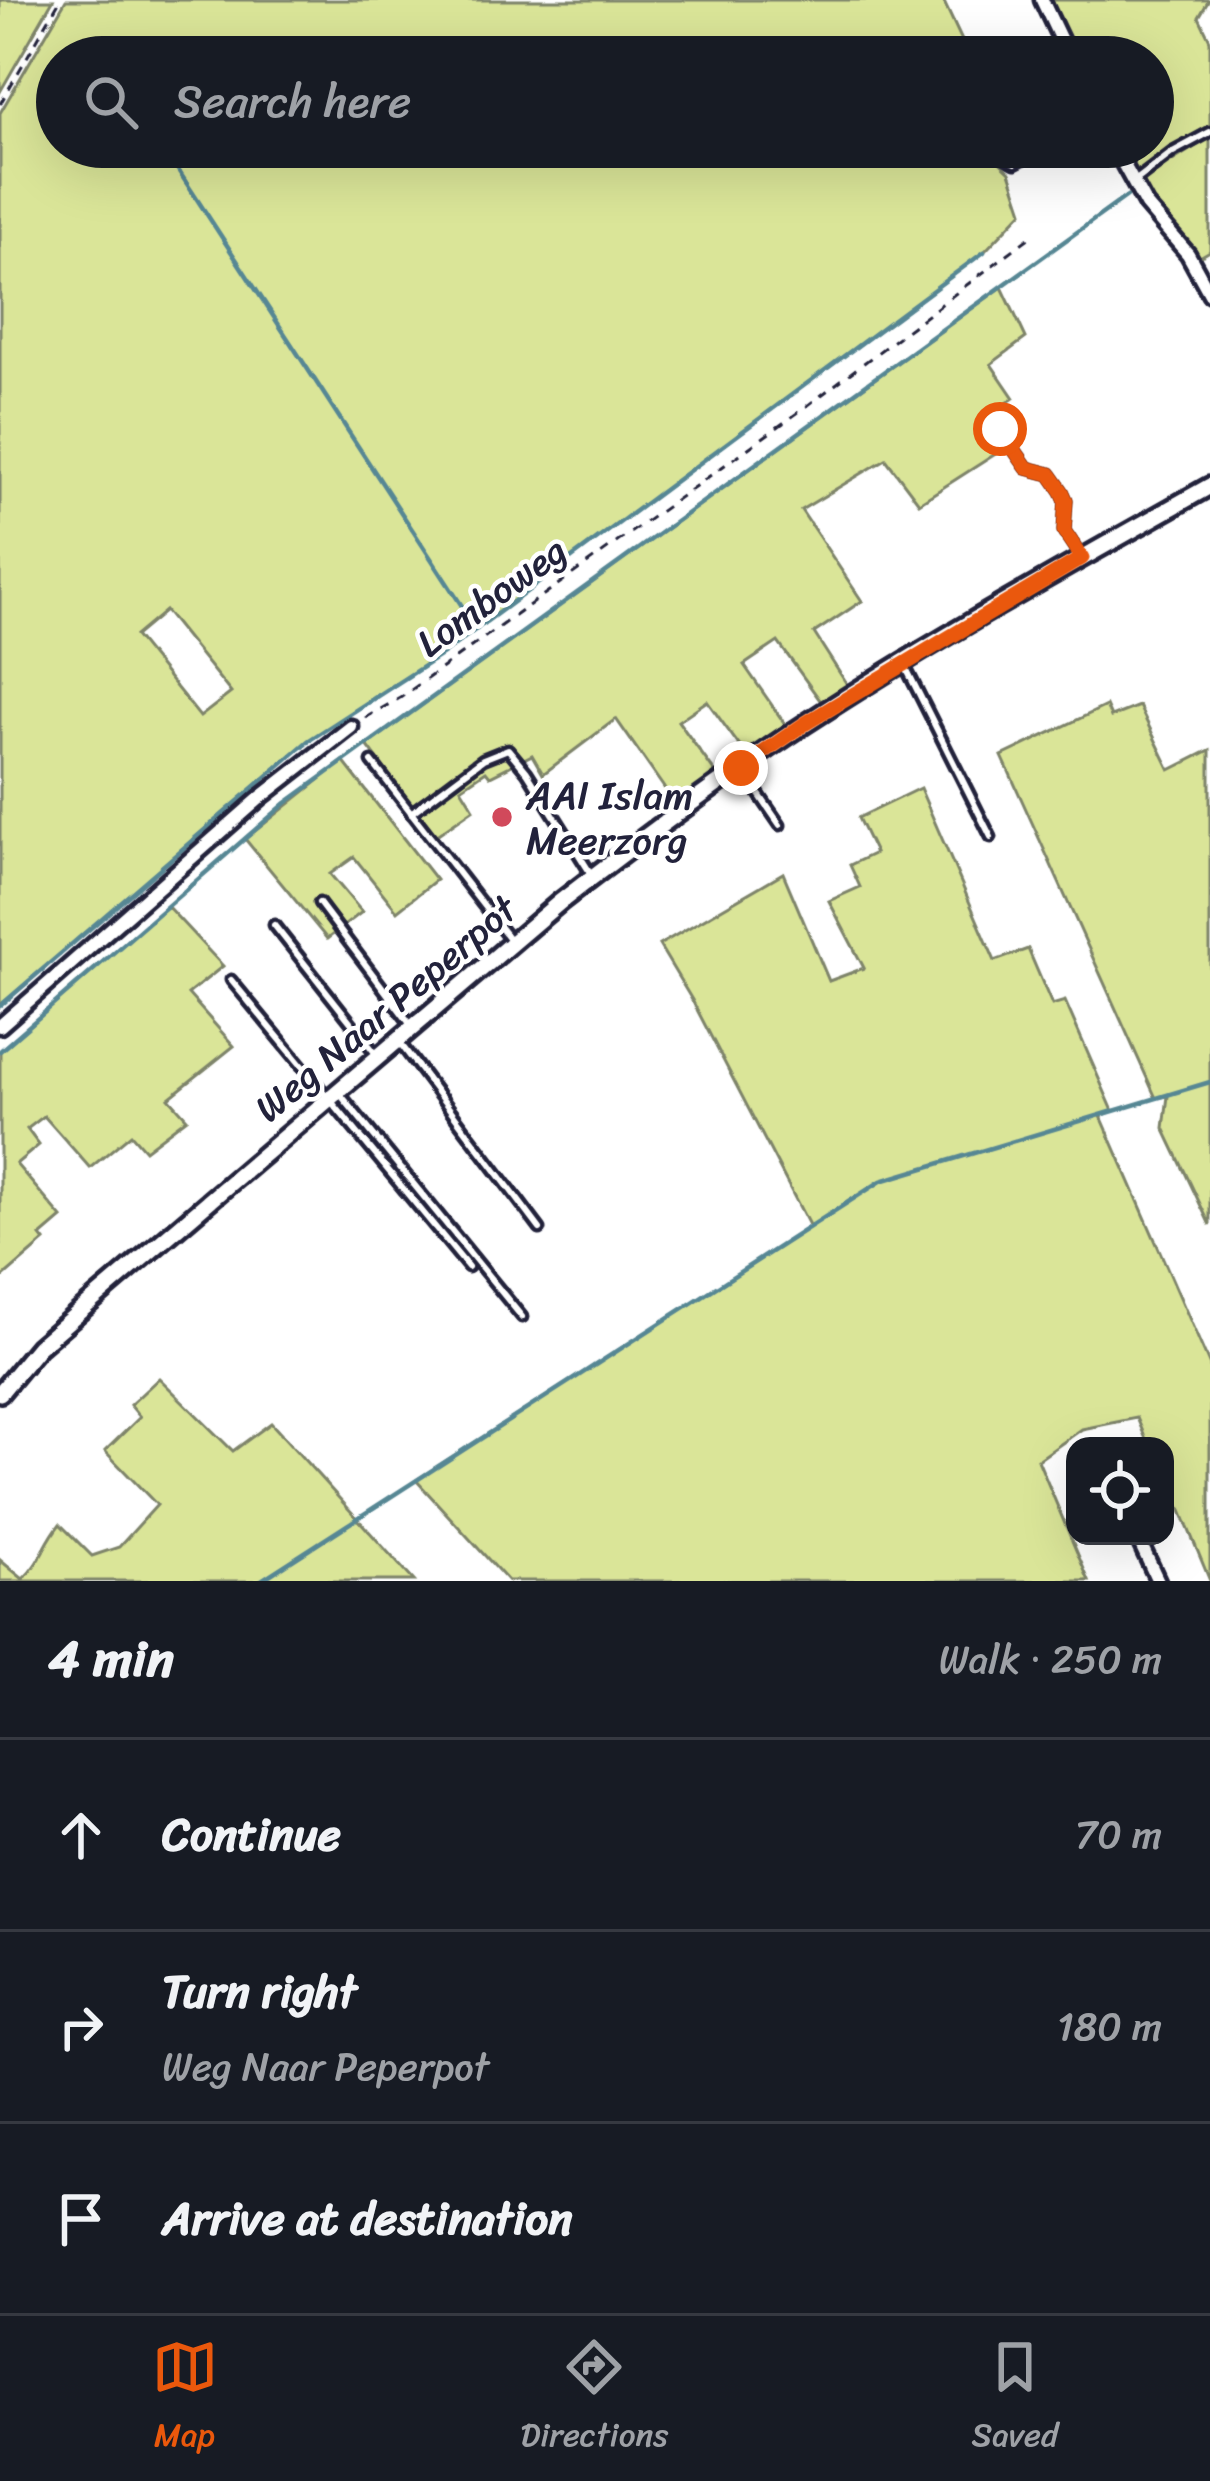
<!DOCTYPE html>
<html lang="en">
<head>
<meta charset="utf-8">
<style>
  :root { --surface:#171b24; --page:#20242c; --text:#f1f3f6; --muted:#9ea1a6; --line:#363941; --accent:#ea580c }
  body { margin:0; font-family:Sriracha,sans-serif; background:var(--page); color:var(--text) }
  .controls { position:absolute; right:36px; bottom:36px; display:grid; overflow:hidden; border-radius:24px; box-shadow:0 12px 48px #0002 }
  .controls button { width:108px; height:108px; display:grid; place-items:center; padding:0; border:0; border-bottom:3px solid var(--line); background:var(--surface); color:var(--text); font:60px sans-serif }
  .stop { position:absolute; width:36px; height:36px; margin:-27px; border:9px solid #ea580c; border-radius:50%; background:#fff }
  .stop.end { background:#ea580c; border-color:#fff; box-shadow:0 3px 12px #0008 }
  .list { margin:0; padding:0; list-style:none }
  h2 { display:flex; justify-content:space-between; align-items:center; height:156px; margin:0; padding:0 48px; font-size:51px }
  h2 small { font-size:39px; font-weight:400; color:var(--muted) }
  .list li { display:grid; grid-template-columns:78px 1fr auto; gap:36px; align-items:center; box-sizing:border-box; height:192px; padding:0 48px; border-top:3px solid var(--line) }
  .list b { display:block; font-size:45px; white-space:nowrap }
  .list p { margin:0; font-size:39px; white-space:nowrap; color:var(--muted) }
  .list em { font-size:39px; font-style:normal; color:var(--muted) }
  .icon { flex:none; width:66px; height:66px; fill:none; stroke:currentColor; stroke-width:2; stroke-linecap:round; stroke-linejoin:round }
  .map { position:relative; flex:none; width:1210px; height:1581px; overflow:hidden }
  .search { position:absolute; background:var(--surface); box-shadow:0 12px 48px #0002; left:36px; right:36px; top:36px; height:132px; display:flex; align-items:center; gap:30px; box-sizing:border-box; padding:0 42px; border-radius:66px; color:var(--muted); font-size:45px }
  .sheet { height:732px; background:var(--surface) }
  nav { display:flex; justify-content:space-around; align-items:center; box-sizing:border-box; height:168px; border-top:3px solid var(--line); background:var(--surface); font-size:33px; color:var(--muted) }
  nav a { display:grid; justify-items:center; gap:6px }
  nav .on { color:var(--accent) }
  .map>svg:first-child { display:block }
  .green { fill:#dae598; stroke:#7e846a; stroke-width:3; fill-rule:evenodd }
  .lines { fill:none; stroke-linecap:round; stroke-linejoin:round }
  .stream { stroke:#578794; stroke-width:4.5 }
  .service-casing { stroke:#22223b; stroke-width:15 }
  .minor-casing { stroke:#22223b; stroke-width:21 }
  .tertiary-casing { stroke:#22223b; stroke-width:24 }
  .path { stroke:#22223b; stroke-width:3; stroke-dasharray:9 9; stroke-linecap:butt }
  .service { stroke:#fff; stroke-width:6 }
  .minor { stroke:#fff; stroke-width:12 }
  .tertiary { stroke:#fff; stroke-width:15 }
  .route { stroke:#ea580c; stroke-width:15 }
  .poi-dot { fill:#d1495b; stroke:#fff; stroke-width:4.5 }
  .labels { text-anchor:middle; stroke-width:9; stroke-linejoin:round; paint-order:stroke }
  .street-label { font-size:39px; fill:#22223b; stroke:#fff }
  .poi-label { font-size:39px; fill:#22223b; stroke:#fff; text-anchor:start }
</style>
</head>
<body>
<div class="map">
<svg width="1210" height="1581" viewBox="0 0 1210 1581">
  <rect width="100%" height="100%" fill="#fff"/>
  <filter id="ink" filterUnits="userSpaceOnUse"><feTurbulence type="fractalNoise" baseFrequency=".00833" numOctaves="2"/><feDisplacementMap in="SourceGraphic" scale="24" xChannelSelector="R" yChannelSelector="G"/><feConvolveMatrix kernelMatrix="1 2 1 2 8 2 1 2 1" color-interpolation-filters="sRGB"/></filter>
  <g filter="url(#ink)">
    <!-- green -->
    <g class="green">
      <path d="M0,0h53l-53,92z"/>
      <path d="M66,0h877l21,45 -29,12h-878v90h927l26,25 13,39 -39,41 -540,401 -136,88 -308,265v-893zM165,611l66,82 -31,24 -65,-81z"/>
      <path d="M1048,0h161l-10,17 11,23v89l-77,47 -14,-29h34v-90h-77z"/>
      <path d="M1210,137v114l-12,7 -60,-75z"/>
      <path d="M1002,287l24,51 -35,26 23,34 -22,16 19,30 -92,59 -33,-44 -85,51 61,91 -48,32 34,53 -26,17 -44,-61 -34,23 43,62 -41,28 -39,-54 -29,20 39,54 -41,30 -60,-86 -73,55 -11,-19 -42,21 -4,-5 -25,17 13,21 -39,27 -68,-91z"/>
      <path d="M1106,706l5,11 28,-11 31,64 40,-20v475l-46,-97 4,-32 -12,2 -154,-342z"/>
      <path d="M343,761l93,119 -39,31 -43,-54 -24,17 32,38 -35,27 -82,-100z"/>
      <path d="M920,788l75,173 33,-12 24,56 13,-4 48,110 -12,5 109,250v215l-31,-75 -14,-25v-35h-16l-12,-28 -55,11 -44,31 51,121h-581l-92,-101 394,-253 -118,-227 -33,-55 124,-72 46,108 35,-13 -35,-67 31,-14 -10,-22 25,-12 -17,-35z"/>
      <path d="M167,906l56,60 -35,28 46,52 -65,52 18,20 -42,32 -14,-16 -41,34 -46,-52 -17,13 12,16 -23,19 46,54 -21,18 4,5 -45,39v-229z"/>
      <path d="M159,1378l74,73 38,-28 143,158h-414v-21l23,19c18,-17 21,-35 37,-55l32,32 27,-9 38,-42 -52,-54 35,-34 -10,-12z"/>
    </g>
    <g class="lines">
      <!-- stream -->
      <g class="stream">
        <path d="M163,147l314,482"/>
        <path d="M0,1006l308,-265 136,-88 540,-401"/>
        <path d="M0,1051l286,-248 841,-607"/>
        <path d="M260,1581l621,-400 329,-99"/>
      </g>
      <!-- service casing -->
      <g class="service-casing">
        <g id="service">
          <path d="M994,147l6,8 15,8 31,-16"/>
          <path d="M1135,181l38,-29 37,-20"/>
          <path d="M1000,429l27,39 23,6 12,17 4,9 -2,31 16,24"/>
          <path d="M904,664l87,173"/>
          <path d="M372,762l138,178"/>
          <path d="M743,771l37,54"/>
          <path d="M411,813l72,-54 25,-10 19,23 64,102"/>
          <path d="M319,903l92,122"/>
          <path d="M274,925l102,129"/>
          <path d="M231,980l237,287"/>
          <path d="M400,1043l140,186"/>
          <path d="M340,1094l182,223"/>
        </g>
      </g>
      <!-- minor casing -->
      <g class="minor-casing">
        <g id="minor">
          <path d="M1042,0l27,57"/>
          <path d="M1114,147l32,58 42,49 22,40"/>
          <path d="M0,1026l260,-228 91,-71"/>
          <path d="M1137,1536l21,45"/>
        </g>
      </g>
      <!-- tertiary casing -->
      <g class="tertiary-casing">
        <path id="tertiary" d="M0,1393l38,-46 522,-445c80,-62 161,-123 245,-178 131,-86 269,-161 405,-238"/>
      </g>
      <!-- path -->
      <g class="path">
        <path d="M0,104l60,-104"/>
        <path d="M365,718l35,-20 407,-292 227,-172"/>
      </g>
      <!-- service -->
      <use href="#service" class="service"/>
      <!-- minor -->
      <use href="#minor" class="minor"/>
      <!-- tertiary -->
      <use href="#tertiary" class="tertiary"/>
    </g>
  </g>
  <g class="lines" filter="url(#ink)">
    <!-- route -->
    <path class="route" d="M741,768l65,-45 276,-165 -18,-27 2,-31 -4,-9 -12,-17 -23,-6 -27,-39"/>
  </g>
  <!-- markers -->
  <circle class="poi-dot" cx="502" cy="817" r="12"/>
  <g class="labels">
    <!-- street labels -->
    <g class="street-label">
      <text transform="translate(491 596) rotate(-36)" y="14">Lomboweg</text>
      <text transform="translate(385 1008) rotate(-40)" y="14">Weg Naar Peperpot</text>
    </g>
    <!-- poi labels -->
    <g class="poi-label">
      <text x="526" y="809">AAI Islam<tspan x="526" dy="45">Meerzorg</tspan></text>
    </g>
  </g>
</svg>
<div class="controls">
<button><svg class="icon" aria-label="locate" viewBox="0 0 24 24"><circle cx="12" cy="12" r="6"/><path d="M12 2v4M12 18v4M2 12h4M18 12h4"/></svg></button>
</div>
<div class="stop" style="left:1000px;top:429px"></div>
<div class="stop end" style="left:741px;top:768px"></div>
<div class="search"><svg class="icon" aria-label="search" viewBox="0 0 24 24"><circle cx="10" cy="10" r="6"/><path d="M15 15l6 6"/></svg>Search here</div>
</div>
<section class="sheet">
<h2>4 min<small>Walk · 250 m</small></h2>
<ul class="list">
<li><svg class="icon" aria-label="ahead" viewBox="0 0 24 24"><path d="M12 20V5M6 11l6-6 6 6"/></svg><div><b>Continue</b></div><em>70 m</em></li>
<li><svg class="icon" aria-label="right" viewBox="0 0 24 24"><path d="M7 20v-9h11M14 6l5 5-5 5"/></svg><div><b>Turn right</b><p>Weg Naar Peperpot</p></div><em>180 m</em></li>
<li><svg class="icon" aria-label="arrive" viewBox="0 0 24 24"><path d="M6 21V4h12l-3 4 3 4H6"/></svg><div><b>Arrive at destination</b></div></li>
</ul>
</section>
<nav>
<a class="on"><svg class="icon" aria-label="map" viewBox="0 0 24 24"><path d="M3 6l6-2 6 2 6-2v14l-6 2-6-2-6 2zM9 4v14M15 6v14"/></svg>Map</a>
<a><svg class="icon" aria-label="directions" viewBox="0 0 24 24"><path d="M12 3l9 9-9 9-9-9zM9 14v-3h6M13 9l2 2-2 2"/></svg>Directions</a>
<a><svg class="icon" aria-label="saved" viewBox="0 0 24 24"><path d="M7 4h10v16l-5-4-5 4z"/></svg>Saved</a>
</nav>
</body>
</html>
